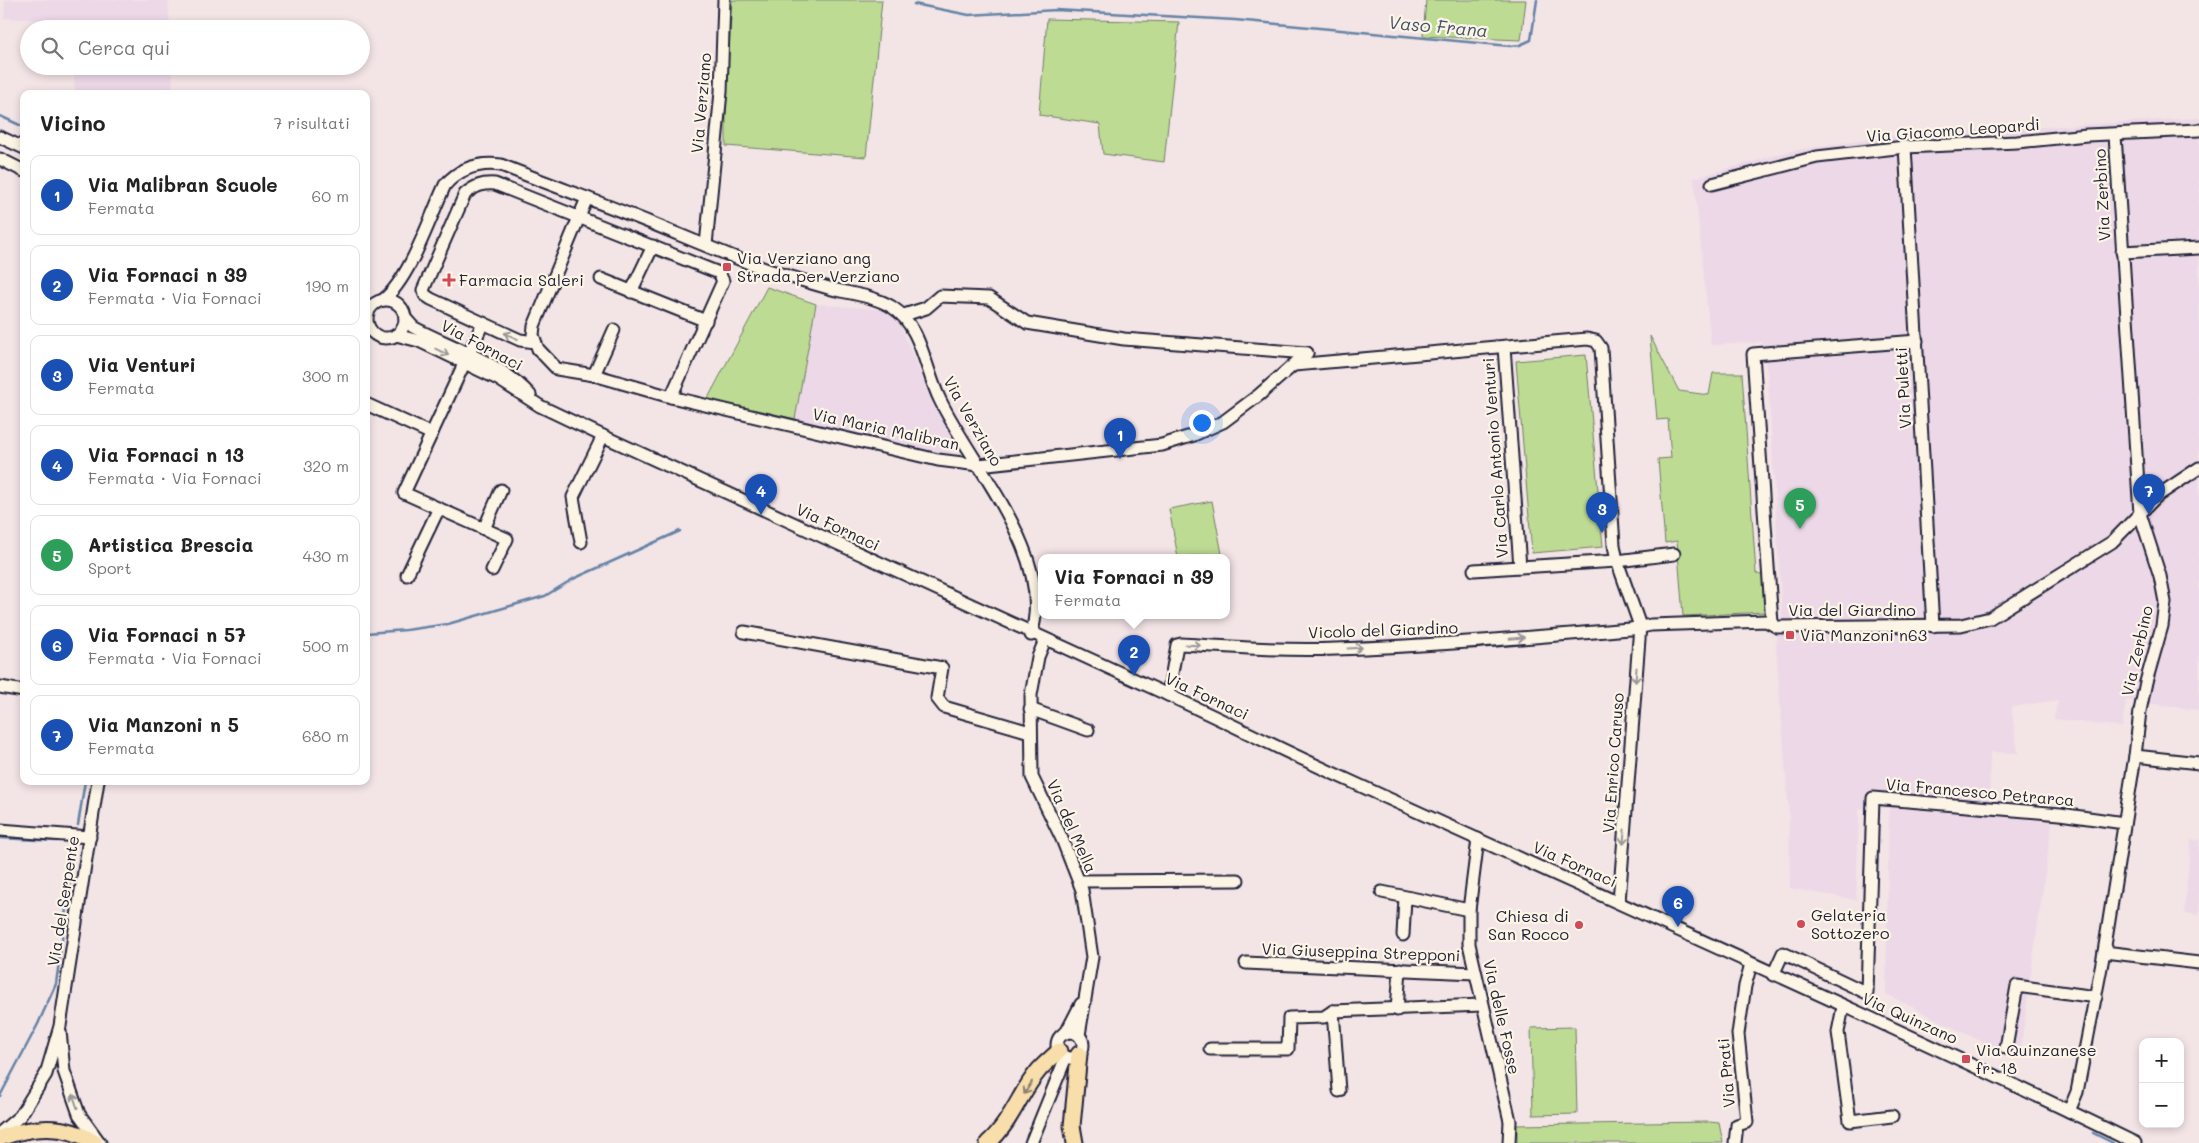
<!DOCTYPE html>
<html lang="it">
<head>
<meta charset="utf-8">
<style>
  :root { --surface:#fff; --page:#f6f6f6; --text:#222; --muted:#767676; --line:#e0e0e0; --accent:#ea580c }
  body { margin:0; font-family:Mali,sans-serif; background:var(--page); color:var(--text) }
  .controls { position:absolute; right:15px; bottom:15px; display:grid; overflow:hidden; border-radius:10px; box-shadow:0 2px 8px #0003 }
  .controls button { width:45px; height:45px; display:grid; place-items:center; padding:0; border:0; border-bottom:1px solid var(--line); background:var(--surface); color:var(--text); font:25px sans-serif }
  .you { position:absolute; left:1201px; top:422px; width:18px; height:18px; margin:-12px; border:4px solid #fff; border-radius:50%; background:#1a73e8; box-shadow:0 0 0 8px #1a73e833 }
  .badge { display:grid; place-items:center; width:32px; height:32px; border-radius:50%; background:var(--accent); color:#fff; font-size:16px; font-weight:700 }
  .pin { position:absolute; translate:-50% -41px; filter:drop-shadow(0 1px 2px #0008) }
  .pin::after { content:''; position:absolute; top:26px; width:18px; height:15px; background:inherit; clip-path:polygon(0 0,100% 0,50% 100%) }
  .popup { position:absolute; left:1038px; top:554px; width:192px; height:65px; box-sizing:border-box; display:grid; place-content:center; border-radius:10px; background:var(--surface); filter:drop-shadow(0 1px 4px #0005); font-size:16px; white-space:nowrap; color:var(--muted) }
  .popup b { font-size:19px; color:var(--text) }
  .popup::after { content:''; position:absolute; left:50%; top:100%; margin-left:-10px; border:10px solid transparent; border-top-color:var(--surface) }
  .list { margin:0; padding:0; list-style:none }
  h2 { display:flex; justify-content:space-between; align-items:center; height:65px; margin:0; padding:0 20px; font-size:21px }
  h2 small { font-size:16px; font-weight:400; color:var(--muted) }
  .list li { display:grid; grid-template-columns:32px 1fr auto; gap:15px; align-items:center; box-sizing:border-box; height:80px; margin:0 10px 10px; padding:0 10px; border:1px solid var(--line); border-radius:10px }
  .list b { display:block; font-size:19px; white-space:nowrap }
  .list p { margin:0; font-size:16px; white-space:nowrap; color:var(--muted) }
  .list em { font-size:16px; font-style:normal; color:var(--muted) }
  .icon { flex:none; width:28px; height:28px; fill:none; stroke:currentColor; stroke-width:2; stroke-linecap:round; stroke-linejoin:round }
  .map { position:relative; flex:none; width:2199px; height:1143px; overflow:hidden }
  .search { position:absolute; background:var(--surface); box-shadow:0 2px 8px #0003; left:20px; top:20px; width:350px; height:55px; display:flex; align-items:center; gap:12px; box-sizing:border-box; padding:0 18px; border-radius:28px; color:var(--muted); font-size:19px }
  .panel { position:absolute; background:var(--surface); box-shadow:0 2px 8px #0003; left:20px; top:90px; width:350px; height:695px; border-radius:10px }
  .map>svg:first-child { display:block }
  .built { fill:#ecd8e7 }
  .green { fill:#bedb93; stroke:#707e67 }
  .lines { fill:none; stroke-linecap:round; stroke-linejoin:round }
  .stream { stroke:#6583a6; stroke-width:2.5 }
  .minor-casing { stroke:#22223b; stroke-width:15 }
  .major-casing { stroke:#22223b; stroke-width:19 }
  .minor { stroke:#fcf5e5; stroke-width:11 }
  .major { stroke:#f8deab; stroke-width:15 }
  .oneway { stroke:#9a9698 }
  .oneway2 { stroke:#8d8073 }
  .poi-dot { fill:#d1495b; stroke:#fcf5e5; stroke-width:2 }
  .labels { text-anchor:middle; stroke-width:4.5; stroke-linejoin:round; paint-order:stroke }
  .street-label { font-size:16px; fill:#22223b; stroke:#fcf5e5 }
  .poi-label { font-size:16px; fill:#22223b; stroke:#fcf5e5; text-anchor:start }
  .water-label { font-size:18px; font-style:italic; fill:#435270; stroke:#fcf5e5 }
</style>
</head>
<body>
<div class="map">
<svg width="2199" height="1143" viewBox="0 0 2199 1143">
  <rect width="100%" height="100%" fill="#f3e4e6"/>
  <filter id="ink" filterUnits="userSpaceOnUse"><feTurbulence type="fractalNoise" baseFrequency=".02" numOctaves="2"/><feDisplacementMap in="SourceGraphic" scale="10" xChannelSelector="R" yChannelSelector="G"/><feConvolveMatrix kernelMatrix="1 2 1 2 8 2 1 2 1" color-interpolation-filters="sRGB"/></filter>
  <g filter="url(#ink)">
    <!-- built -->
    <g class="built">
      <path d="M5,0h163l2,29h-100l-1,-8 -65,-3z"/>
      <path d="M73,66h99l1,28h-95l-3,-4z"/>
      <path d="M2199,118v592l-73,-10 -4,27 -68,-8 4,-19 -47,7 7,46 -28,-1 -1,63 63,7 -33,238 -133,-66 3,-186 -30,1 -3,91 -66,-12 -1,-75 -13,-167 6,-31 -14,-237 -6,-36 -51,3 -17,-167 97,-27 103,-15z"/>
      <path d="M816,304l70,6 13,12 35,85 23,33 -7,18 -155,-39z"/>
      <path d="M2191,840h8v75l-15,-2z"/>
    </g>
    <!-- green -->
    <g class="green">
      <path d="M732,0h150l-16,157 -140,-11v-45z"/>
      <path d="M1426,0h100l-5,40 -98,-4z"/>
      <path d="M1047,19l132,3 -15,140 -61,-8 -3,-30 -61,-9z"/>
      <path d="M767,287l49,17 -21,115 -88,-19z"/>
      <path d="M1650,336l29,55 30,4 4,-22h29l14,200 9,4 1,35 -83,4 -6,-75 -12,2 -7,-84 13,-1 -3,-39 -11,1z"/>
      <path d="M1586,355l17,192 -71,6 -16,-192z"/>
      <path d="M1212,501l10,53 -44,3 -9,-48z"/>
      <path d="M1575,1027l2,87 -44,1 -2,-87z"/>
      <path d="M1709,1122l10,1 4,20h-206v-18z"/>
    </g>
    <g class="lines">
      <!-- stream -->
      <g class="stream">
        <path d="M914,4l55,11 87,-5 179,10 275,26 10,-1 11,-5 6,-40"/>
        <path d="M0,116l24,11"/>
        <path d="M366,283l3,2"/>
        <path d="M366,633l40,-3 42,-6 97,-28 28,-17 107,-48"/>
        <path d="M78,825l7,-44"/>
        <path d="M0,838l57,3"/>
        <path d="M0,1096l38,-72 18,-40 19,-142h-8"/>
        <path d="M2093,1133l20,10"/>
      </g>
      <!-- minor casing -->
      <g class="minor-casing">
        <g id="minor">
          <path d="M0,137l24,11"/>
          <path d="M1905,147l28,479"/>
          <path d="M0,159l24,12"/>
          <path d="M1712,184l105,-27 88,-10 112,-5 70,-7 112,-5"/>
          <path d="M587,198l-53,128 -1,9 5,14 19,20 37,6 77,22 267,63 41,5 183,-20 32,-10 29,-13 36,-27 48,-42"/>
          <path d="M706,245l15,-153 3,-92"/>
          <path d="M2122,252l77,-4"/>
          <path d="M601,279l105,42"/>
          <path d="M631,292l22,-46"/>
          <circle cx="386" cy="319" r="19"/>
          <path d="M383,300c27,-21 47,-83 62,-115 15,-17 33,-23 56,-20 50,20 101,38 150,58 39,16 78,33 117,47 23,7 46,14 68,20 19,4 40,7 56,17 30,19 33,63 48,93 32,66 116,157 91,235"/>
          <path d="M904,315l22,-7 14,-12 49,2 38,25 97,16 183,14"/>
          <path d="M405,318l8,9c39,21 88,35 117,68"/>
          <path d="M483,323l-79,170 103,46 -15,31"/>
          <path d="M396,335l23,6 79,38 42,27 63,30c187,87 375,172 563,258 61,28 122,59 184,87 262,120 526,236 785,362"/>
          <path d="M535,342l-15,-2 -89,-41 -6,-4 -2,-5 42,-96c10,-8 17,-11 30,-10l224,89 4,8 -52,116"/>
          <path d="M1504,347l16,220 97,-6 57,-7"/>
          <path d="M1294,365l293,-26 9,2 5,7 13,197 3,16 23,65 -21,276"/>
          <path d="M594,375l20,-45"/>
          <path d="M366,404l66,30"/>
          <path d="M484,529l17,-39"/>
          <path d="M581,542l-8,-45 30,-61"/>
          <path d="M1474,570l46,-3"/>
          <path d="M407,575l31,-65"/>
          <path d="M1772,623l-19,-269 164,-13"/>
          <path d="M744,632l198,36 -5,30 7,9 86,25"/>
          <path d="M1045,640l-7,17 -7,38 1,82 30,62 20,51 10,67 -13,78"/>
          <path d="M0,687l24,4"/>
          <path d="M1168,695l9,-50 4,-1c51,3 103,7 155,5 98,-3 197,-12 295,-20l20,-4 115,-4 11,6 184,-2 29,-7 122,-76 45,-46 42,-28"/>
          <path d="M1030,709l58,21"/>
          <path d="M2135,756l64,7"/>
          <path d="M0,830l90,7"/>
          <path d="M1478,839l-9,71v34l41,177 -1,22"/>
          <path d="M1079,881l159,-1"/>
          <path d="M1382,892l87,18"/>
          <path d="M1403,935l2,-37"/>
          <path d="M2104,952l95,11"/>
          <path d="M1246,963l229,10"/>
          <path d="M1773,975l10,-22 84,40 6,-195 187,16 64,9"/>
          <path d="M1843,1007l-5,25 12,89 42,-5"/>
          <path d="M1397,1010l3,-41"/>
          <path d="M1333,1011l6,80"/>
          <path d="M60,1031l4,40 15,43 21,29"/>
          <circle cx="1070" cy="1045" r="13"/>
          <path d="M1066,1033l15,-29"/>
          <path d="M2006,1048l11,-62 79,11"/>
          <path d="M1210,1049h78l1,-31 35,-1 9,-6 149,-6"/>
          <path d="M2069,1111l8,-19 27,-140 31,-196 5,-45 6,-29 16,-56 3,-24 -5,-26 -20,-62 -25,-379"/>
          <path d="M0,1133l20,-17 26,-42 14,-48 38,-245"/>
          <path d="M1031,1143l35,-86"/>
          <path d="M1735,1143l2,-18 10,-3 -9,-88 7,-48 6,-22"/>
        </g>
      </g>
      <!-- major casing -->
      <g class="major-casing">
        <g id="major">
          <path d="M0,1138c32,-12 66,-15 95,5"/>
          <path d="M988,1143c23,-20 32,-51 51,-73 6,-7 14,-13 20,-19"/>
          <path d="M1075,1143l-3,-17 7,-72"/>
        </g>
      </g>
      <!-- minor -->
      <use href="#minor" class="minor"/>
      <!-- major -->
      <use href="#major" class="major"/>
    </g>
    <!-- one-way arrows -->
    <defs><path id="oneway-shaft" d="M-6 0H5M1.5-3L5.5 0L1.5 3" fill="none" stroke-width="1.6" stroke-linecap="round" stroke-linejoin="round" transform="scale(1.25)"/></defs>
    <g class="oneway">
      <use href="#oneway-shaft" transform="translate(511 336) rotate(-155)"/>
      <use href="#oneway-shaft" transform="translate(442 352) rotate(26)"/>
      <use href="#oneway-shaft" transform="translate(1517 638) rotate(-5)"/>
      <use href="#oneway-shaft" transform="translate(1193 645) rotate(4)"/>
      <use href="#oneway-shaft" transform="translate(1355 648) rotate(-3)"/>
      <use href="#oneway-shaft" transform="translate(1636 675) rotate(94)"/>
      <use href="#oneway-shaft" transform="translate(1624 837) rotate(94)"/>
      <use href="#oneway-shaft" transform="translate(75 1101) rotate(-109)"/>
    </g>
    <use class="oneway2" href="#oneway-shaft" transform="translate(1028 1088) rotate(122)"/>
  </g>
  <!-- markers -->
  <g class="poi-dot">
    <rect x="722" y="262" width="10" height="10" rx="2.5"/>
    <path d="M446.5 272.5h5v5h5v5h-5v5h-5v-5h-5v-5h5z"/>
    <rect x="1785" y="630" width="10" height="10" rx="2.5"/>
    <circle cx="1801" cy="924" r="5"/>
    <circle cx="1579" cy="925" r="5"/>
    <rect x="1961" y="1054" width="10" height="10" rx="2.5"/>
  </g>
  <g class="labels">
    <!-- street labels -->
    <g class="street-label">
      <text transform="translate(701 103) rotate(-85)" y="6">Via Verziano</text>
      <text transform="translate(1953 130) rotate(-4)" y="6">Via Giacomo Leopardi</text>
      <text transform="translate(2102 195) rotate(-93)" y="6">Via Zerbino</text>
      <text transform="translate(482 345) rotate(28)" y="6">Via Fornaci</text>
      <text transform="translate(1903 388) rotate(-93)" y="6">Via Puletti</text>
      <text transform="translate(973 421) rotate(60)" y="6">Via Verziano</text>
      <text transform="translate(886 429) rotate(12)" y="6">Via Maria Malibran</text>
      <text transform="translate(1495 458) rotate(-94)" y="6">Via Carlo Antonio Venturi</text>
      <text transform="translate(838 527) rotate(25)" y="6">Via Fornaci</text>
      <text x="1852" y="616">Via del Giardino</text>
      <text transform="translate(1383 630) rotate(-2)" y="6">Vicolo del Giardino</text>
      <text transform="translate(2137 651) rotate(-77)" y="6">Via Zerbino</text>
      <text transform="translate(1207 696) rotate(25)" y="6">Via Fornaci</text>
      <text transform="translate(1613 763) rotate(-86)" y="6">Via Enrico Caruso</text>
      <text transform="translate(1980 792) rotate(5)" y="6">Via Francesco Petrarca</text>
      <text transform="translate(1072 826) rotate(66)" y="6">Via del Mella</text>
      <text transform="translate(1575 864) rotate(24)" y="6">Via Fornaci</text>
      <text transform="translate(63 901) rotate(-81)" y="6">Via del Serpente</text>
      <text transform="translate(1361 952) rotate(2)" y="6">Via Giuseppina Strepponi</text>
      <text transform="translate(1502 1017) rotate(77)" y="6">Via delle Fosse</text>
      <text transform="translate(1910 1018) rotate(24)" y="6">Via Quinzano</text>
      <text transform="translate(1726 1073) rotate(-95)" y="6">Via Prati</text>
    </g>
    <!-- poi labels -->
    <g class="poi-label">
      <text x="737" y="264">Via Verziano ang<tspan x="737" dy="18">Strada per Verziano</tspan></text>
      <text x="459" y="286">Farmacia Saleri</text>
      <text x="1800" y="641">Via Manzoni n63</text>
      <text x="1811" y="921">Gelateria<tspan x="1811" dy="18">Sottozero</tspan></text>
      <text x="1569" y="922" text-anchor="end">Chiesa di<tspan x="1569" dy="18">San Rocco</tspan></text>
      <text x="1976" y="1056">Via Quinzanese<tspan x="1976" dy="18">fr. 18</tspan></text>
    </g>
    <!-- water labels -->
    <g class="water-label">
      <text transform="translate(1438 27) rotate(5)" y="6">Vaso Frana</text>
    </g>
  </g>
</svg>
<div class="controls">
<button>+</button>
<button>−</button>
</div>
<div class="you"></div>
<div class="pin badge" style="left:1120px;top:459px;background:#1a4fb4">1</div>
<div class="pin badge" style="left:1134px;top:676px;background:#1a4fb4">2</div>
<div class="popup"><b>Via Fornaci n 39</b>Fermata</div>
<div class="pin badge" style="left:1602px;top:533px;background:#1a4fb4">3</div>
<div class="pin badge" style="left:761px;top:515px;background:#1a4fb4">4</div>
<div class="pin badge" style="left:1800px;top:529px;background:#2e9e5b">5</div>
<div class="pin badge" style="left:1678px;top:927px;background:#1a4fb4">6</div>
<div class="pin badge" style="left:2149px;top:515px;background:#1a4fb4">7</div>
<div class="search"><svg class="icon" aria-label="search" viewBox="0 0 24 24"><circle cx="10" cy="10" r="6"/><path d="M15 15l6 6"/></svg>Cerca qui</div>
<section class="panel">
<h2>Vicino<small>7 risultati</small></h2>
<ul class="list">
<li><span class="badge" style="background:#1a4fb4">1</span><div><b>Via Malibran Scuole</b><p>Fermata</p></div><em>60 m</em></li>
<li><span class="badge" style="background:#1a4fb4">2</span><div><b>Via Fornaci n 39</b><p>Fermata · Via Fornaci</p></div><em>190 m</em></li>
<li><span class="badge" style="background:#1a4fb4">3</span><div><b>Via Venturi</b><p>Fermata</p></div><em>300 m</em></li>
<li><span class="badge" style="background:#1a4fb4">4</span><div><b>Via Fornaci n 13</b><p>Fermata · Via Fornaci</p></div><em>320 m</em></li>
<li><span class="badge" style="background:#2e9e5b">5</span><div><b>Artistica Brescia</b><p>Sport</p></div><em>430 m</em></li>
<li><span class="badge" style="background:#1a4fb4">6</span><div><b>Via Fornaci n 57</b><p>Fermata · Via Fornaci</p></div><em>500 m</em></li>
<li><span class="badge" style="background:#1a4fb4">7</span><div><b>Via Manzoni n 5</b><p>Fermata</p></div><em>680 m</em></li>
</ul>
</section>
</div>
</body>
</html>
